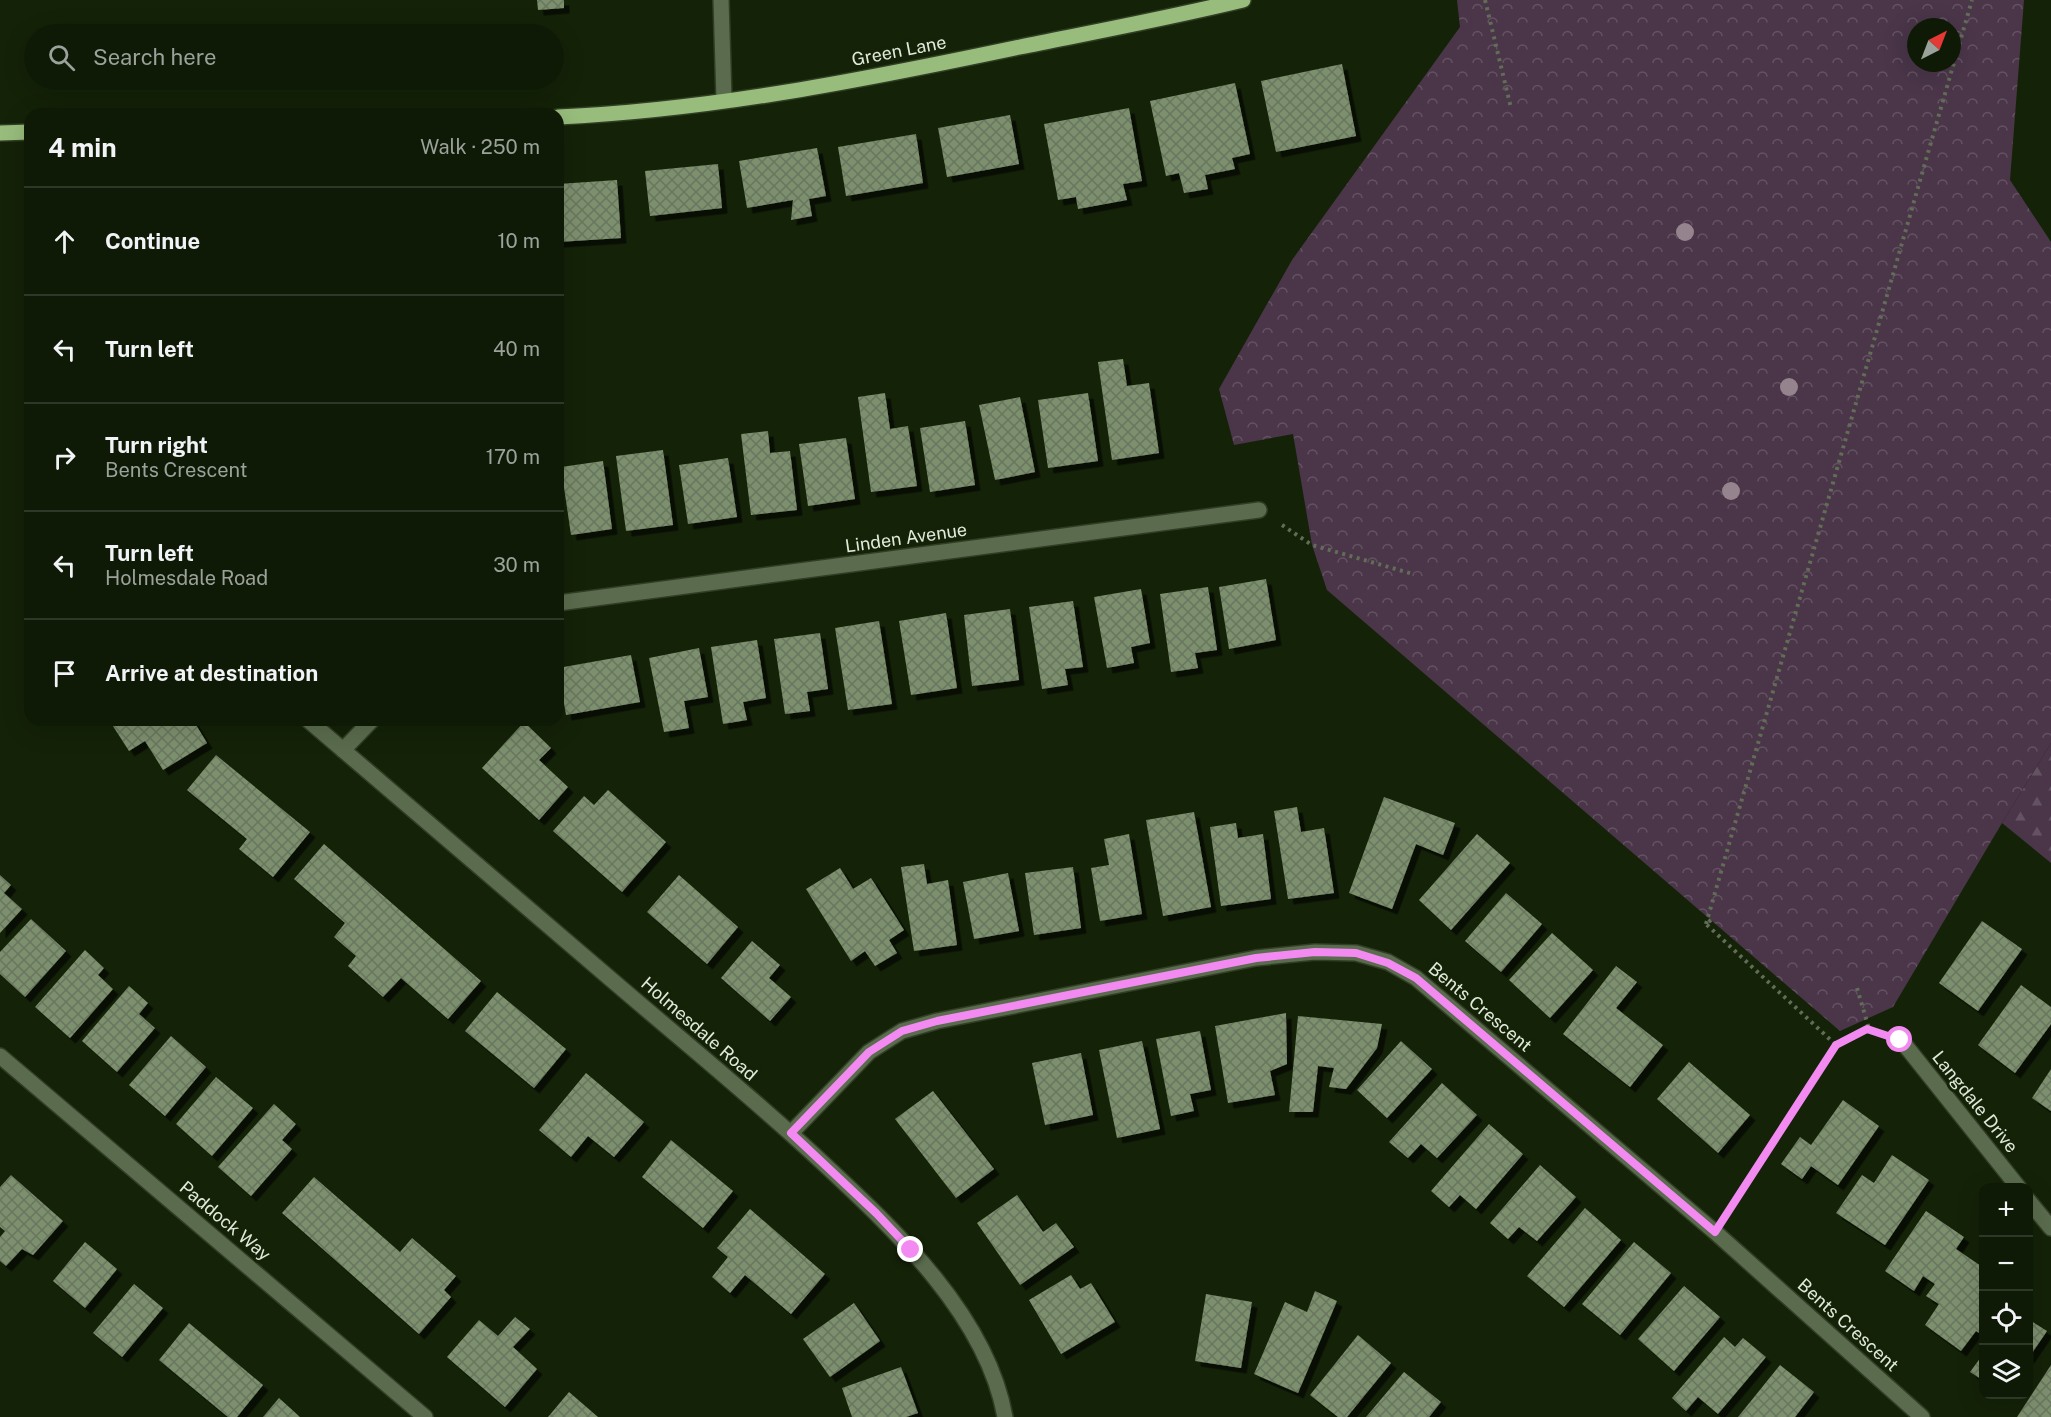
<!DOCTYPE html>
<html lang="en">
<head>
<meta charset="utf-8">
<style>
  :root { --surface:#0f1a06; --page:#182310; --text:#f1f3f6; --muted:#9ba19b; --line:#2f3828 }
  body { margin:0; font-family:"Public Sans",sans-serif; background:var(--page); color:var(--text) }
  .controls { position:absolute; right:18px; bottom:18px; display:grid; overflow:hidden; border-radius:12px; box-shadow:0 6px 24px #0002 }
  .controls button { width:54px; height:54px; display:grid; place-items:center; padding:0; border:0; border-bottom:2px solid var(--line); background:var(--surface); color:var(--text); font:30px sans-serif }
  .compass { position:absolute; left:1907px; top:18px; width:54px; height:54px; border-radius:50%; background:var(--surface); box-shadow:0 6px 24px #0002; rotate:42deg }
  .stop { position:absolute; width:18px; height:18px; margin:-14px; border:4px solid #f38af2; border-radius:50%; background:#fff }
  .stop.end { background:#f38af2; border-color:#fff; box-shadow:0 2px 6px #0008 }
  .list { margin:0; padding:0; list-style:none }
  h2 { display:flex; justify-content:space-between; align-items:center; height:78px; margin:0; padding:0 24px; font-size:26px }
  h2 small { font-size:20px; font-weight:400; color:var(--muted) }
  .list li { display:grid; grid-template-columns:39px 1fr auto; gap:18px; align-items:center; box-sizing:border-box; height:108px; padding:0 24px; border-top:2px solid var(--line) }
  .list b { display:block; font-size:22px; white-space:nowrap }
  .list p { margin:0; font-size:20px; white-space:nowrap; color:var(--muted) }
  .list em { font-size:20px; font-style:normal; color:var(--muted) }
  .icon { flex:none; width:33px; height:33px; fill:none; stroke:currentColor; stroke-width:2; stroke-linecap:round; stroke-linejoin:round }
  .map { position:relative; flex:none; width:2051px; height:1417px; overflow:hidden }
  .search { position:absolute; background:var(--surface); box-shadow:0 6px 24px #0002; left:24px; top:24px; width:540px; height:66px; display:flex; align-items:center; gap:15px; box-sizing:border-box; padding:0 21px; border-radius:33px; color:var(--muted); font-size:22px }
  .panel { position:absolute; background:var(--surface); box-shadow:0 6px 24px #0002; left:24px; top:108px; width:540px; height:618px; border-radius:18px }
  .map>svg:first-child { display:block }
  .forest { fill:url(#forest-firs) }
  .park { fill:url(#park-crowns); fill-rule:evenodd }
  .building { fill:url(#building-cross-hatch); filter:url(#shadow) }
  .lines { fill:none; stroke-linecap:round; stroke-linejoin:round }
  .minor-casing { stroke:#313e25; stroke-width:18 }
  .major-casing { stroke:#313e25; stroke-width:18 }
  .path { stroke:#616d56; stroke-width:4; stroke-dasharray:3 4.5; stroke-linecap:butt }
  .minor { stroke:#5a6c4d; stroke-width:15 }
  .major { stroke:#97bc7b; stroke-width:15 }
  .tree { fill:#95848e }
  .route { stroke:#f38af2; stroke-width:8 }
  .labels { text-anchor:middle; stroke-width:6; stroke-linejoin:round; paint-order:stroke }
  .street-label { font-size:18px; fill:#e1eada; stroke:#142208 }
</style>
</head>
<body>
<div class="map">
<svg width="2051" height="1417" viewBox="0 0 2051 1417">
  <defs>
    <pattern id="forest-firs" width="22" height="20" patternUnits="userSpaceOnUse" patternTransform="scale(1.5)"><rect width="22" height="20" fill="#4a3549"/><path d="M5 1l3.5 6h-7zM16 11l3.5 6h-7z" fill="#645263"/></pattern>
    <pattern id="park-crowns" width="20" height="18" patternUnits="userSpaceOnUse" patternTransform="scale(1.5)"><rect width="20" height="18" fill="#4a3549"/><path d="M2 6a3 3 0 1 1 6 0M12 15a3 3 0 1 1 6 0" fill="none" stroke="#645263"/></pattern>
    <pattern id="building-cross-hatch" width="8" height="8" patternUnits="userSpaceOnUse" patternTransform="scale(1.5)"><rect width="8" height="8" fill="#7d906e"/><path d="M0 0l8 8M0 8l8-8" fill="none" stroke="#69765e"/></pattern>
    <filter id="shadow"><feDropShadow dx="5.5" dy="5.5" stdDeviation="0" flood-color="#0009"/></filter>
  </defs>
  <rect width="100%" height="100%" fill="#142208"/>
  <!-- forest -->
  <path class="forest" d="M2051,743v120l-49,-40z"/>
  <!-- park -->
  <path class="park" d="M1457,0h567l-14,180 41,62v501l-49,80 -109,184 -53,24 -513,-441 -15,-45 -19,-111 -59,11 -15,-56 73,-129 168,-233zM1916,27h36v36h-36z"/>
  <!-- building -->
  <g class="building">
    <path d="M537,0h27v8l-26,2z"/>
    <path d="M1342,64l14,72 -80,16 -15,-71z"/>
    <path d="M1235,83l15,71 -18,4 3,11 -30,6 3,14 -24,4 -5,-20 -13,3 -16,-75z"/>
    <path d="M1129,108l13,73 -19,3 4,16 -49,9 -2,-12 -18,3 -14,-76z"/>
    <path d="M1010,115l9,49 -72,13 -9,-49z"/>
    <path d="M916,134l7,49 -77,13 -8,-49z"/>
    <path d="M817,148l9,48 -17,3 3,17 -21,4 2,-20 -46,8 -8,-47z"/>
    <path d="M718,164l4,44 -72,8 -5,-45z"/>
    <path d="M617,180l4,58 -63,4v-58z"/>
    <path d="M1123,359l4,27 22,-3 10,70 -47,7 -14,-98z"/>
    <path d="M885,393l5,36 18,-3 9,60 -46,6 -13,-95z"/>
    <path d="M1088,393l10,68 -50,7 -10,-68z"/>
    <path d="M1020,397l15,75 -40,8 -16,-75z"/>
    <path d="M965,421l10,64 -45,7 -10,-64z"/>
    <path d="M768,431l2,22 20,-2 7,59 -46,5 -10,-81z"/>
    <path d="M846,438l9,61 -47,7 -9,-62z"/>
    <path d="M663,450l10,75 -47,6 -10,-75z"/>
    <path d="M728,458l9,59 -49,7 -9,-59z"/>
    <path d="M603,461l9,68 -41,6 -10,-68z"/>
    <path d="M1266,579l10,61 -47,9 -10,-62z"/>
    <path d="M1208,587l9,63 -22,3 3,15 -27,4 -11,-78z"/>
    <path d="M1141,589l9,54 -19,4 3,16 -27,5 -13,-71z"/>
    <path d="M1073,601l10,66 -18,2 3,16 -26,4 -13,-82z"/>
    <path d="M1010,609l9,71 -47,6 -8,-71z"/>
    <path d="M946,613l11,75 -46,7 -12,-74z"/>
    <path d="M879,621l13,83 -44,6 -13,-82z"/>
    <path d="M820,633l8,56 -21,3 3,19 -25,3 -11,-75z"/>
    <path d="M757,640l9,58 -23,4 4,18 -24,4 -12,-77z"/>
    <path d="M699,648l9,49 -24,4 5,27 -25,4 -15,-74z"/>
    <path d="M631,655l9,47 -74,13 -8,-47z"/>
    <path d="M109,720h84l14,23 -44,27 -18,-29 -16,10z"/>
    <path d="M524,722l27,26 -12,12 29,27 -29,33 -57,-52z"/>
    <path d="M216,755l94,77 -37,45 -34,-28 8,-10 -60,-49z"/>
    <path d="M608,790l58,52 -44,50 -69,-61 31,-35 10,9z"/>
    <path d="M1384,797l71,26 -12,32 -27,-11 -24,65 -43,-16z"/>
    <path d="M1297,807l4,25 23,-4 10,65 -46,6 -14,-88z"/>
    <path d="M1194,812l17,95 -48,9 -17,-96z"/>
    <path d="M1236,823l2,15 25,-4 8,65 -50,7 -11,-79z"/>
    <path d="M1129,834l13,80 -42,7 -9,-53 18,-3 -5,-26z"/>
    <path d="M1477,834l33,29 -59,67 -32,-30z"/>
    <path d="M324,844l157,137 -33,38 -47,-41 -18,19 -35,-31 8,-10 -22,-19 11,-14 -51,-44z"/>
    <path d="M924,864l3,20 21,-4 9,65 -43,6 -13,-84z"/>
    <path d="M1073,867l8,61 -47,7 -9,-62z"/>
    <path d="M840,868l13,21 18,-11 33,52 -15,10 8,13 -22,13 -10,-15 -14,10 -45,-72z"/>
    <path d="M1008,873l11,58 -45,8 -11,-57z"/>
    <path d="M0,875l11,10 -7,8 18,16 -22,24z"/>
    <path d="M679,875l59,52 -31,37 -60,-52z"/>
    <path d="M1506,893l36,31 -41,48 -36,-31z"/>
    <path d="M31,919l35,32 -41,46 -25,-23v-22z"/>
    <path d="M1982,921l40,28 -44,62 -39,-28z"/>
    <path d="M1552,933l41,37 -43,48 -41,-38z"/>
    <path d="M752,941l28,24 -11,13 22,19 -21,24 -49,-43z"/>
    <path d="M85,950l19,18 -6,7 15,14 -43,49 -35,-31z"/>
    <path d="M1616,966l21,16 -21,26 47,37 -33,42 -67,-53z"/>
    <path d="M2021,985l30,22v17l-36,49 -37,-28z"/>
    <path d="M129,986l19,17 -9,11 16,14 -38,44 -35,-31z"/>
    <path d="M497,992l69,57 -32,39 -69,-57z"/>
    <path d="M1286,1013l1,51 -17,7 5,24 -47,8 -13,-77z"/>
    <path d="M1298,1016l84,8 -5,24 -31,41 -17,-2 5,-19 -16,-2 -5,46h-24z"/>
    <path d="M1200,1031l11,59 -21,4 4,17 -23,5 -15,-77z"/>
    <path d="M171,1036l35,31 -41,49 -36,-31z"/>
    <path d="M1142,1041l18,88 -43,9 -18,-88z"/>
    <path d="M1401,1041l31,28 -45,49 -30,-28z"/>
    <path d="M1081,1053l12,62 -48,10 -13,-62z"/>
    <path d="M1689,1062l61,53 -32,38 -61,-54z"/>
    <path d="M2051,1069v42l-19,-13z"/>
    <path d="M586,1073l58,49 -30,35 -26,-21 -17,21 -32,-27z"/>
    <path d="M216,1077l37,31 -41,48 -36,-32z"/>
    <path d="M1442,1083l35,32 -40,43 -16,-14 -13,14 -19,-16z"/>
    <path d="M933,1091l61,78 -38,29 -61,-79z"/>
    <path d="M1843,1100l36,26 -41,59 -27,-19 -9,13 -21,-15 19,-27 11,8z"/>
    <path d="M274,1104l22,20 -14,16 10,9 -41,47 -33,-29z"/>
    <path d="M1489,1124l34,30 -47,55 -16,-14 -11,12 -18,-16z"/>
    <path d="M671,1140l62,51 -30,37 -61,-51z"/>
    <path d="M1892,1155l37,25 -44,65 -49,-32 26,-38 12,8z"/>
    <path d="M1540,1165l36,32 -39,44 -18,-14 -11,12 -18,-16z"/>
    <path d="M11,1175l52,46 -30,34 -11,-6 -16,17 -6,-5v-24l5,-6 -5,-4v-40z"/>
    <path d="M314,1177l86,75 12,-14 44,38 -12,14 7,7 -32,37 -137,-121z"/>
    <path d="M1017,1195l26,37 13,-9 18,24 -54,38 -43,-62z"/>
    <path d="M1585,1208l36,32 -57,67 -37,-31z"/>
    <path d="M750,1209l75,65 -34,40 -46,-39 -15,18 -18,-16 16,-20 -11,-9z"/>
    <path d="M1926,1211l38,26 -8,12 28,19v68l-8,-5 -15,20 -36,-26 14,-21 -13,-8 9,-12 -12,-8 -9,15 -29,-20z"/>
    <path d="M85,1242l32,27 -32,39 -32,-27z"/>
    <path d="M1634,1242l37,31 -51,62 -38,-31z"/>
    <path d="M1071,1275l9,14 11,-6 24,39 -54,32 -32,-54z"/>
    <path d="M134,1284l29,24 -41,49 -29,-24z"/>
    <path d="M1684,1286l36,31 -46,54 -36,-32z"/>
    <path d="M1315,1291l22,10 -39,92 -44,-19 31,-72 22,10z"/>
    <path d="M1206,1294l46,8 -11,66 -46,-7z"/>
    <path d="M854,1303l26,38 -50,36 -27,-38z"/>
    <path d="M515,1317l15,12 -17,18 24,22 -32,38 -58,-50 32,-37 19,16z"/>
    <path d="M2028,1319l19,12 -19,28z"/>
    <path d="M189,1323l74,62 -26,32h-9l-69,-57z"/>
    <path d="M1358,1335l33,28 -44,54h-9l-28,-22z"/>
    <path d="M1724,1337l11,10 8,-9 23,19 -48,57 -20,-17 -12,14 -14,-13z"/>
    <path d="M1984,1353v28l-14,-9z"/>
    <path d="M1780,1365l34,27 -19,25h-57z"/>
    <path d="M2051,1365v52h-34z"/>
    <path d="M901,1367l17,46 -12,4h-54l-10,-29z"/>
    <path d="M1404,1372l37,30 -12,15h-63z"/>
    <path d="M569,1392l29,25h-50z"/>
    <path d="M279,1398l21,19h-37z"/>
  </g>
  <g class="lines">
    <!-- minor casing -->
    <g class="minor-casing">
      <g id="minor">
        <path d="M721,0l3,100"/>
        <path d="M558,603l701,-93"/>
        <path d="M308,720c104,89 208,178 312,267 69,59 139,116 204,177 72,67 163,152 181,253"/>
        <path d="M343,750l29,-30"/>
        <path d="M1901,1040l118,148"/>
        <path d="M0,1056l425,361"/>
        <path d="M791,1133l78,-81 33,-21 35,-10 319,-63 59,-6 41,1 32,9 28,16 299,254 207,185"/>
        <path d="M2028,1200l23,28"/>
      </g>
    </g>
    <!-- major casing -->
    <g class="major-casing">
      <g id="major">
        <path d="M558,117c155,-7 310,-38 462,-70 74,-15 149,-29 223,-47"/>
        <path d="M0,133l30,-1"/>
      </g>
    </g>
    <!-- path -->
    <g class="path">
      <path d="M1485,0l26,108"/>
      <path d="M1282,525l30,20 101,29"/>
      <path d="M1711,920l-5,4 130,121 31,-16"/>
      <path d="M1706,924l266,-924"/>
      <path d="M1857,988l12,41"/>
      <path d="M1731,1208l105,-163"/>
    </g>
    <!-- minor -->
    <use href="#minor" class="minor"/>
    <!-- major -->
    <use href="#major" class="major"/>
  </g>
  <!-- trees -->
  <g class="tree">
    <circle cx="1685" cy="232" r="9"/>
    <circle cx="1789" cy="387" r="9"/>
    <circle cx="1731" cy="491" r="9"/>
  </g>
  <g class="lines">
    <!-- route -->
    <path class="route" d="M911,1250l-35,-37 -85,-80 78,-81 33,-21 35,-10 319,-63 59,-6 41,1 32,10 28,15 299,254 121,-187 31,-16 33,11"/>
  </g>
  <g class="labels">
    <!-- street labels -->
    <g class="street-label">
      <text transform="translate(899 51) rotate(-11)" y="6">Green Lane</text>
      <text transform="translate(906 538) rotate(-8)" y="6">Linden Avenue</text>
      <text transform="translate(1480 1007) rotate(40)" y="6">Bents Crescent</text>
      <text transform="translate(699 1029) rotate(41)" y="6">Holmesdale Road</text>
      <text transform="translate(1975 1102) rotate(51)" y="6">Langdale Drive</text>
      <text transform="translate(225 1221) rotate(40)" y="6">Paddock Way</text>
      <text transform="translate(1848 1325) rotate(42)" y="6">Bents Crescent</text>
    </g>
  </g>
</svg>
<div class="controls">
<button>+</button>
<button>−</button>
<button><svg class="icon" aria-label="locate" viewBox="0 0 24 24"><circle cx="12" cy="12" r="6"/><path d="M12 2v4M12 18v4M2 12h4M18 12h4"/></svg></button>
<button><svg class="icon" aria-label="layers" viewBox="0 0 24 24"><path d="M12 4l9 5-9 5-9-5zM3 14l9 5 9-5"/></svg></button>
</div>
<svg class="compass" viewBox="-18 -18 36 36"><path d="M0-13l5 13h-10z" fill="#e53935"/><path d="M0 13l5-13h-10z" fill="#9ba19b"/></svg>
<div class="stop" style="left:1900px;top:1040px"></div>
<div class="stop end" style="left:911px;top:1250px"></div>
<div class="search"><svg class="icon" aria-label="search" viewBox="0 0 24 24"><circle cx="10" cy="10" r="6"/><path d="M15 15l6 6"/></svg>Search here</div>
<section class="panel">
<h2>4 min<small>Walk · 250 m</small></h2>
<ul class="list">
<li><svg class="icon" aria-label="ahead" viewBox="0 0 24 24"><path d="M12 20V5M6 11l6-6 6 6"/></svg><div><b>Continue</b></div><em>10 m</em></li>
<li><svg class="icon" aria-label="left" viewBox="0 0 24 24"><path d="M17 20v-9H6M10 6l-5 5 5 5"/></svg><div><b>Turn left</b></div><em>40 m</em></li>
<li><svg class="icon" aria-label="right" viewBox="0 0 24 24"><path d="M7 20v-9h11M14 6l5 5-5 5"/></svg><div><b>Turn right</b><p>Bents Crescent</p></div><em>170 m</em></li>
<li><svg class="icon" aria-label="left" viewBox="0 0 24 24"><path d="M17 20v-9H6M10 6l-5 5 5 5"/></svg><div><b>Turn left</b><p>Holmesdale Road</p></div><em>30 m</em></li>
<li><svg class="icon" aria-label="arrive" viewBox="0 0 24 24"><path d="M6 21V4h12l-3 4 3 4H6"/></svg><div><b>Arrive at destination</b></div></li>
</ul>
</section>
</div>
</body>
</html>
